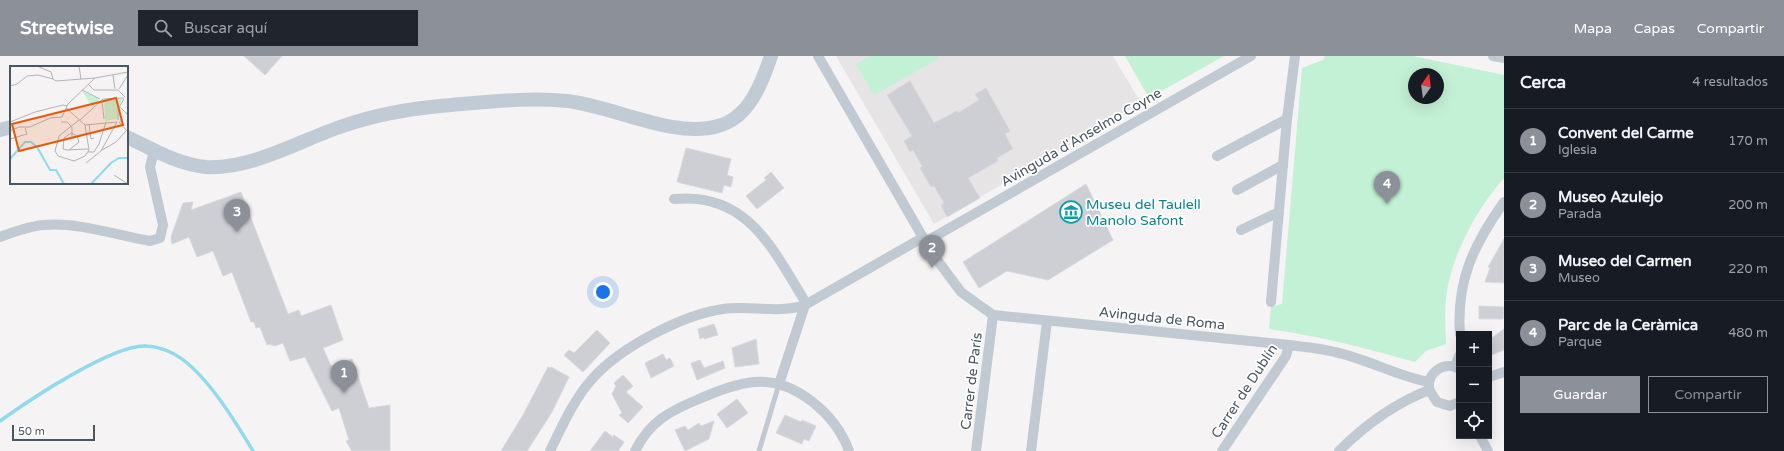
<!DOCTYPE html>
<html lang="es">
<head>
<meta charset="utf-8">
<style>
  :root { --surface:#171b24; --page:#20242c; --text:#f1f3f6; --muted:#9ea1a6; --line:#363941; --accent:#8c9099 }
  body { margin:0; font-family:"Varela Round",sans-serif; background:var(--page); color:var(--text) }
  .controls { position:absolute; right:12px; bottom:12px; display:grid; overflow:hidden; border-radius:0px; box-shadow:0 4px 16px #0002 }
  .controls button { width:36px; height:36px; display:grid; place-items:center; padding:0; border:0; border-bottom:1px solid var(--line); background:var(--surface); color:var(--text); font:20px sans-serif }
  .compass { position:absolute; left:1408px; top:12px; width:36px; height:36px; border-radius:50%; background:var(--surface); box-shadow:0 4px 16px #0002; rotate:14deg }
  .scale { position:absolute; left:12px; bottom:10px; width:83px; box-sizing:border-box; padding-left:4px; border:2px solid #4a5661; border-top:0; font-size:11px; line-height:14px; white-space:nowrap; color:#4a5661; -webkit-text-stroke:3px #fff; paint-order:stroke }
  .you { position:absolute; left:603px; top:236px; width:14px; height:14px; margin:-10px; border:3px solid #fff; border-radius:50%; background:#1a73e8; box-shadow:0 0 0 6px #1a73e833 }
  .badge { display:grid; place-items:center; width:26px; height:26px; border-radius:50%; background:var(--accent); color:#fff; font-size:13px; font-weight:700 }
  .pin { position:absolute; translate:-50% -33px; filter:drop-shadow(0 1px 2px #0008) }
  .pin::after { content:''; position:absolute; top:21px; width:14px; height:12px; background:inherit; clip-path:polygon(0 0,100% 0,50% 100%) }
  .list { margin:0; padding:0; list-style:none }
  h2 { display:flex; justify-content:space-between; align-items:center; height:52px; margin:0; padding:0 16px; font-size:17px }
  h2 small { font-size:13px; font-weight:400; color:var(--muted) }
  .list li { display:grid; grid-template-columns:26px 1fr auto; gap:12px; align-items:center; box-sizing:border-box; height:64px; padding:0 16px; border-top:1px solid var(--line) }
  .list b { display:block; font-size:15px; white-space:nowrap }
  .list p { margin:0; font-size:13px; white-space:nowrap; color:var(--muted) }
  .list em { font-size:13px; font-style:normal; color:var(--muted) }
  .actions { display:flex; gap:8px; padding:12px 16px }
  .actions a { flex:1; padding:9px 0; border:1px solid var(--accent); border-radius:0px; text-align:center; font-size:14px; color:var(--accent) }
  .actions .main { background:var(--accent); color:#fff }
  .icon { flex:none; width:22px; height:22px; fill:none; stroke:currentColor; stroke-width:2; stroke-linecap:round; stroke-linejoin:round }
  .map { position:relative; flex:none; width:1504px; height:395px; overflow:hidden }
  header { display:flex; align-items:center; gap:24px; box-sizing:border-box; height:56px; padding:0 20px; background:var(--accent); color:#fff }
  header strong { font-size:19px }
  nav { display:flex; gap:22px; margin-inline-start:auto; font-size:14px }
  .search { width:280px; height:36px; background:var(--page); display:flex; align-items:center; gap:10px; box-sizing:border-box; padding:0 14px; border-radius:0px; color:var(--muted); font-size:15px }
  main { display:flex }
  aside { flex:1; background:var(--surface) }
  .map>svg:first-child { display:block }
  .education { fill:#e6e4e5 }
  .green { fill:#c3f1d5; fill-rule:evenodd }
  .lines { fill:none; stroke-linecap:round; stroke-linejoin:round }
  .stream { stroke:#90daee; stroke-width:3.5 }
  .building { fill:#cdcfd5; stroke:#d7d9de }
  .service { stroke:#c1cad2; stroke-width:5 }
  .minor { stroke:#c1cad2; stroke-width:10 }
  .secondary { stroke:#c1cbd6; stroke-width:14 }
  .labels { text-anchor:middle; stroke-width:3.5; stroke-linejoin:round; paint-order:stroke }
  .street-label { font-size:14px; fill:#4a5661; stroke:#fff }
  .culture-label { font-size:14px; fill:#0d838f; stroke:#fff; text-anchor:start }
  .inset-river { fill:none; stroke:#90daee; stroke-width:2 }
  .inset-road { fill:none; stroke:#b1b4b9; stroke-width:1 }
  .view { fill:#e8590c; fill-opacity:0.15; stroke:#e8590c; stroke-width:2 }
  .inset-edge { fill:none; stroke:#4a5661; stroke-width:2 }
</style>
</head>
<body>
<header>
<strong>Streetwise</strong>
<div class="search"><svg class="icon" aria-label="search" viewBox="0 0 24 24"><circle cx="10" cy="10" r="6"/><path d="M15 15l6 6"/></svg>Buscar aquí</div>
<nav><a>Mapa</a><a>Capas</a><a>Compartir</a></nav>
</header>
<main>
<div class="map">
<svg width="1504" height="395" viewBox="0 0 1504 395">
  <rect width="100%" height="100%" fill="#f5f3f3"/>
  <!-- education -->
  <path class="education" d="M836,0h277l28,47 -207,121z"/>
  <!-- green -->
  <g class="green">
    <path d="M870,0h67l1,3 -64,36 -18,-31z"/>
    <path d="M1125,0h99l-75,42z"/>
    <path d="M1325,0h88l91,19v103c-23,26 -45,64 -54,99 -6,21 -5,44 -4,67l-20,7 -11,11c-50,-14 -95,-26 -146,-33l2,-22 11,-3 20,-236 21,-8zM1414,18h24v24h-24z"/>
  </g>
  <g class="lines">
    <!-- stream -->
    <path class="stream" d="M0,365c28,-20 114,-78 147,-75 6,0 17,3 23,6 32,14 65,69 83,99"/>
  </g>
  <!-- building -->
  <g class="building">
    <path d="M244,0h38l-17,19z"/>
    <path d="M910,25l24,42 23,-12 1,2 21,-13 -4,-6 11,-6 24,43 -5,3 8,15 -16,9 1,3 -30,17 12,20 -33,19 -6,-12 3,-2 -10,-17 -3,1 -11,-19 2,-2 -9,-16 -3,2 -6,-11 8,-5 -25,-41z"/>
    <path d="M686,92l45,11 -4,16 6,2 -2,10 -7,-2 -2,8 -45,-11z"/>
    <path d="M771,116l13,16 -27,21 -11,-13 20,-16 -2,-2z"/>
    <path d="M1086,128l27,56 -65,40 -41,-9 -28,17 -16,-26z"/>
    <path d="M241,136l47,122 11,-4 2,6 30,-11 12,35 -20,8 8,18 21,-7 17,49 21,-3v46h-38l-6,-10 3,-1 -10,-32 -7,3 -27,-54 -15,4 -7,-18 -8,3 -6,-2 -2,1 -7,-18 -4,1 -2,-6h-3l-19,-50 -9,4 -10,-25 -16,6 -8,-20 -17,7 -1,-7 12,-34 10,-1 -2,8z"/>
    <path d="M1504,183v44l-19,-1 5,-14 -2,-1z"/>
    <path d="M1479,250l25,1 -1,12h-24z"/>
    <path d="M714,268l4,11 -14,4v-2l-4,2 -2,-10z"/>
    <path d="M1504,273v21l-15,6v-16z"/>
    <path d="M597,274l13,13 -27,29 -19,-17 5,-5 5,3z"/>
    <path d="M756,283l3,25 -24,3 -3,-19z"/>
    <path d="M663,298l3,6 4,-2 4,8 -23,12 -6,-15z"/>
    <path d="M700,304l4,8 19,-7 2,7 -28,12 -6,-17z"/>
    <path d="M548,311l2,1 1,-1 18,10 -17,35 -25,39h-26l22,-36z"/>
    <path d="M623,319l10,11 -7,6 17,15 -15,16 -9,-8 3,-2 -10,-19 4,-8 -2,-3z"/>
    <path d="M737,343l11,14 -21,15 -10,-14z"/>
    <path d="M785,359l16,7 1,-2 14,6 -7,15 -5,-2 -2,5 -26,-11z"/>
    <path d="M714,365l-5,18 -24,12 -10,-21 10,-4 3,4 11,-7 2,3z"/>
    <path d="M605,375l8,6 1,-2 10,7 -6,9h-28z"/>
  </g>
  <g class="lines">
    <!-- service -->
    <path class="service" d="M759,395l20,-67"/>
    <!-- minor -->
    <g class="minor">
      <path d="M818,0l114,197 29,39 32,23 296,30c15,2 31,3 46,7 32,7 62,24 94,30"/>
      <path d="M1493,0l11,2"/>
      <path d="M1217,100l70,-37"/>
      <path d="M1237,134l46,-25"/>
      <path d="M674,143c72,-7 97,47 129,99l2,7 -26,79"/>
      <path d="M1241,174l38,-18"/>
      <path d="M0,181c14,-5 29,-11 44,-12 34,-3 72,10 106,16l10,-3 3,-13 -13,-58 4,-16"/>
      <path d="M925,186l326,-186"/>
      <path d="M1271,246l16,-183 8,-63"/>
      <path d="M1460,278c-4,-53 14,-90 44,-132"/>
      <path d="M1455,311l4,-11"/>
      <path d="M1459,313c-13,-9 -32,3 -30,19 1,5 5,9 8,14l13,4 9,-4"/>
      <path d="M1489,321l15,-5"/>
      <path d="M1480,380l8,15"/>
      <path d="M550,395c12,-25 24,-52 43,-73 28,-31 89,-63 130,-69 27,-4 56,5 82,-4l117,-67"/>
      <path d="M635,395c15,-30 35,-40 64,-52 18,-8 36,-15 55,-17 41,-4 82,33 95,69"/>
      <path d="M976,395l17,-136"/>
      <path d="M1031,395l16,-130"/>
      <path d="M1222,395l64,-95 3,-11"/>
      <path d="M1339,395c25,-25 57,-48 90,-61"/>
    </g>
    <!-- secondary -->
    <g class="secondary">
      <path d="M0,74l11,-3"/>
      <path d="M127,81c25,12 50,27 79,30 44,3 93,-26 134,-40 36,-13 73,-19 111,-22 38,-3 78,-8 116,-4 47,5 106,38 151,25 31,-8 44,-43 53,-70"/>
    </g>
  </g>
  <!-- icons -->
  <defs>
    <g id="museum-ring" transform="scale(1.15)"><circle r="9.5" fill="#fff" stroke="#0f9aa8" stroke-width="1.5"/><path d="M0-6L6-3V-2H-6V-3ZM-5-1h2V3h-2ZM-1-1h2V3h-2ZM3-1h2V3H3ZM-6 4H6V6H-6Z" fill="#0f9aa8"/></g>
  </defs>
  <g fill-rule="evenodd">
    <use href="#museum-ring" x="1071" y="156"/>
  </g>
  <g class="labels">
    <!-- street labels -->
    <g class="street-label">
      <text transform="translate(1081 81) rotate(-30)" y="5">Avinguda d'Anselmo Coyne</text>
      <text transform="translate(1162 262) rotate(6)" y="5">Avinguda de Roma</text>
      <text transform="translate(971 325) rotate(-83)" y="5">Carrer de París</text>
      <text transform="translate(1244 335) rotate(-57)" y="5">Carrer de Dublín</text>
    </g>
    <!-- culture labels -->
    <g class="culture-label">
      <text x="1086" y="153">Museu del Taulell<tspan x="1086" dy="16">Manolo Safont</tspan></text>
    </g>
  </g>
  <!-- overview -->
  <g transform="translate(10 10)">
    <rect width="118" height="118" fill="#f5f3f3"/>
    <path d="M72,25l17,8v2l-7,6zM112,33l-5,11v9l-12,2 -1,-21z" fill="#c3f1d5"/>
    <path class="inset-river" d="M0,93l15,-17h6l6,5 13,23h6l8,14M81,118l20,-21 8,-5h9"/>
    <path class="inset-road" d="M27,0l14,6 2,7 3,2 39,-3M69,0l2,13M103,9l2,14M78,18l6,6h24l7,7M0,20l7,-2 10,-8 11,-1 15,4M109,23l9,-14M72,24l18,9M92,35l2,18M109,40l9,9M56,42l19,17 32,-3M69,54l-20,16 -4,15 3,5 16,5 11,-5 4,-6 -4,-25M70,54l23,-21 21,-1M108,54v-11l6,-10M0,56l25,-10 28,-7 4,1M51,56h6l5,5v11M109,56l9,10M79,58l2,15 3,-1M0,65l9,-4h11l20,-9 12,-1 6,-13 27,-26 33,-6M0,73l17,-5 -2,-6M59,84l10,-8 -2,-6 -6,-3 -7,5 -1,11 4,1 21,-1M92,84l14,-8 10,-11M78,86h6l5,-8 7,-22M76,97l15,-12 16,-29M104,109l14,9"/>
    <path class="view" d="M106,32l7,27 -104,26 -7,-27z"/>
    <rect width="118" height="118" class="inset-edge"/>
  </g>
</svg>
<div class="controls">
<button>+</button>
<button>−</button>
<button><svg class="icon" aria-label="locate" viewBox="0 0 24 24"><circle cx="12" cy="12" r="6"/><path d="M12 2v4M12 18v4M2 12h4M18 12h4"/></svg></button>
</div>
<svg class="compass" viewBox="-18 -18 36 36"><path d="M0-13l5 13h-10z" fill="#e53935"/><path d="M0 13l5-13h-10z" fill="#9ea1a6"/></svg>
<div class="scale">50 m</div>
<div class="you"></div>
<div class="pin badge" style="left:344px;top:337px">1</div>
<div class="pin badge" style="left:932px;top:212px">2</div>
<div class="pin badge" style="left:237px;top:176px">3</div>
<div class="pin badge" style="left:1387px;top:148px">4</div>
</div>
<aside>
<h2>Cerca<small>4 resultados</small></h2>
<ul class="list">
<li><span class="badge">1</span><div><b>Convent del Carme</b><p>Iglesia</p></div><em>170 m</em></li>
<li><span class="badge">2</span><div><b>Museo Azulejo</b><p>Parada</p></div><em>200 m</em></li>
<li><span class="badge">3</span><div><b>Museo del Carmen</b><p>Museo</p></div><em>220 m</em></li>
<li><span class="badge">4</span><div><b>Parc de la Ceràmica</b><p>Parque</p></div><em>480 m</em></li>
</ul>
<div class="actions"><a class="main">Guardar</a><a>Compartir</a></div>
</aside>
</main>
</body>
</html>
